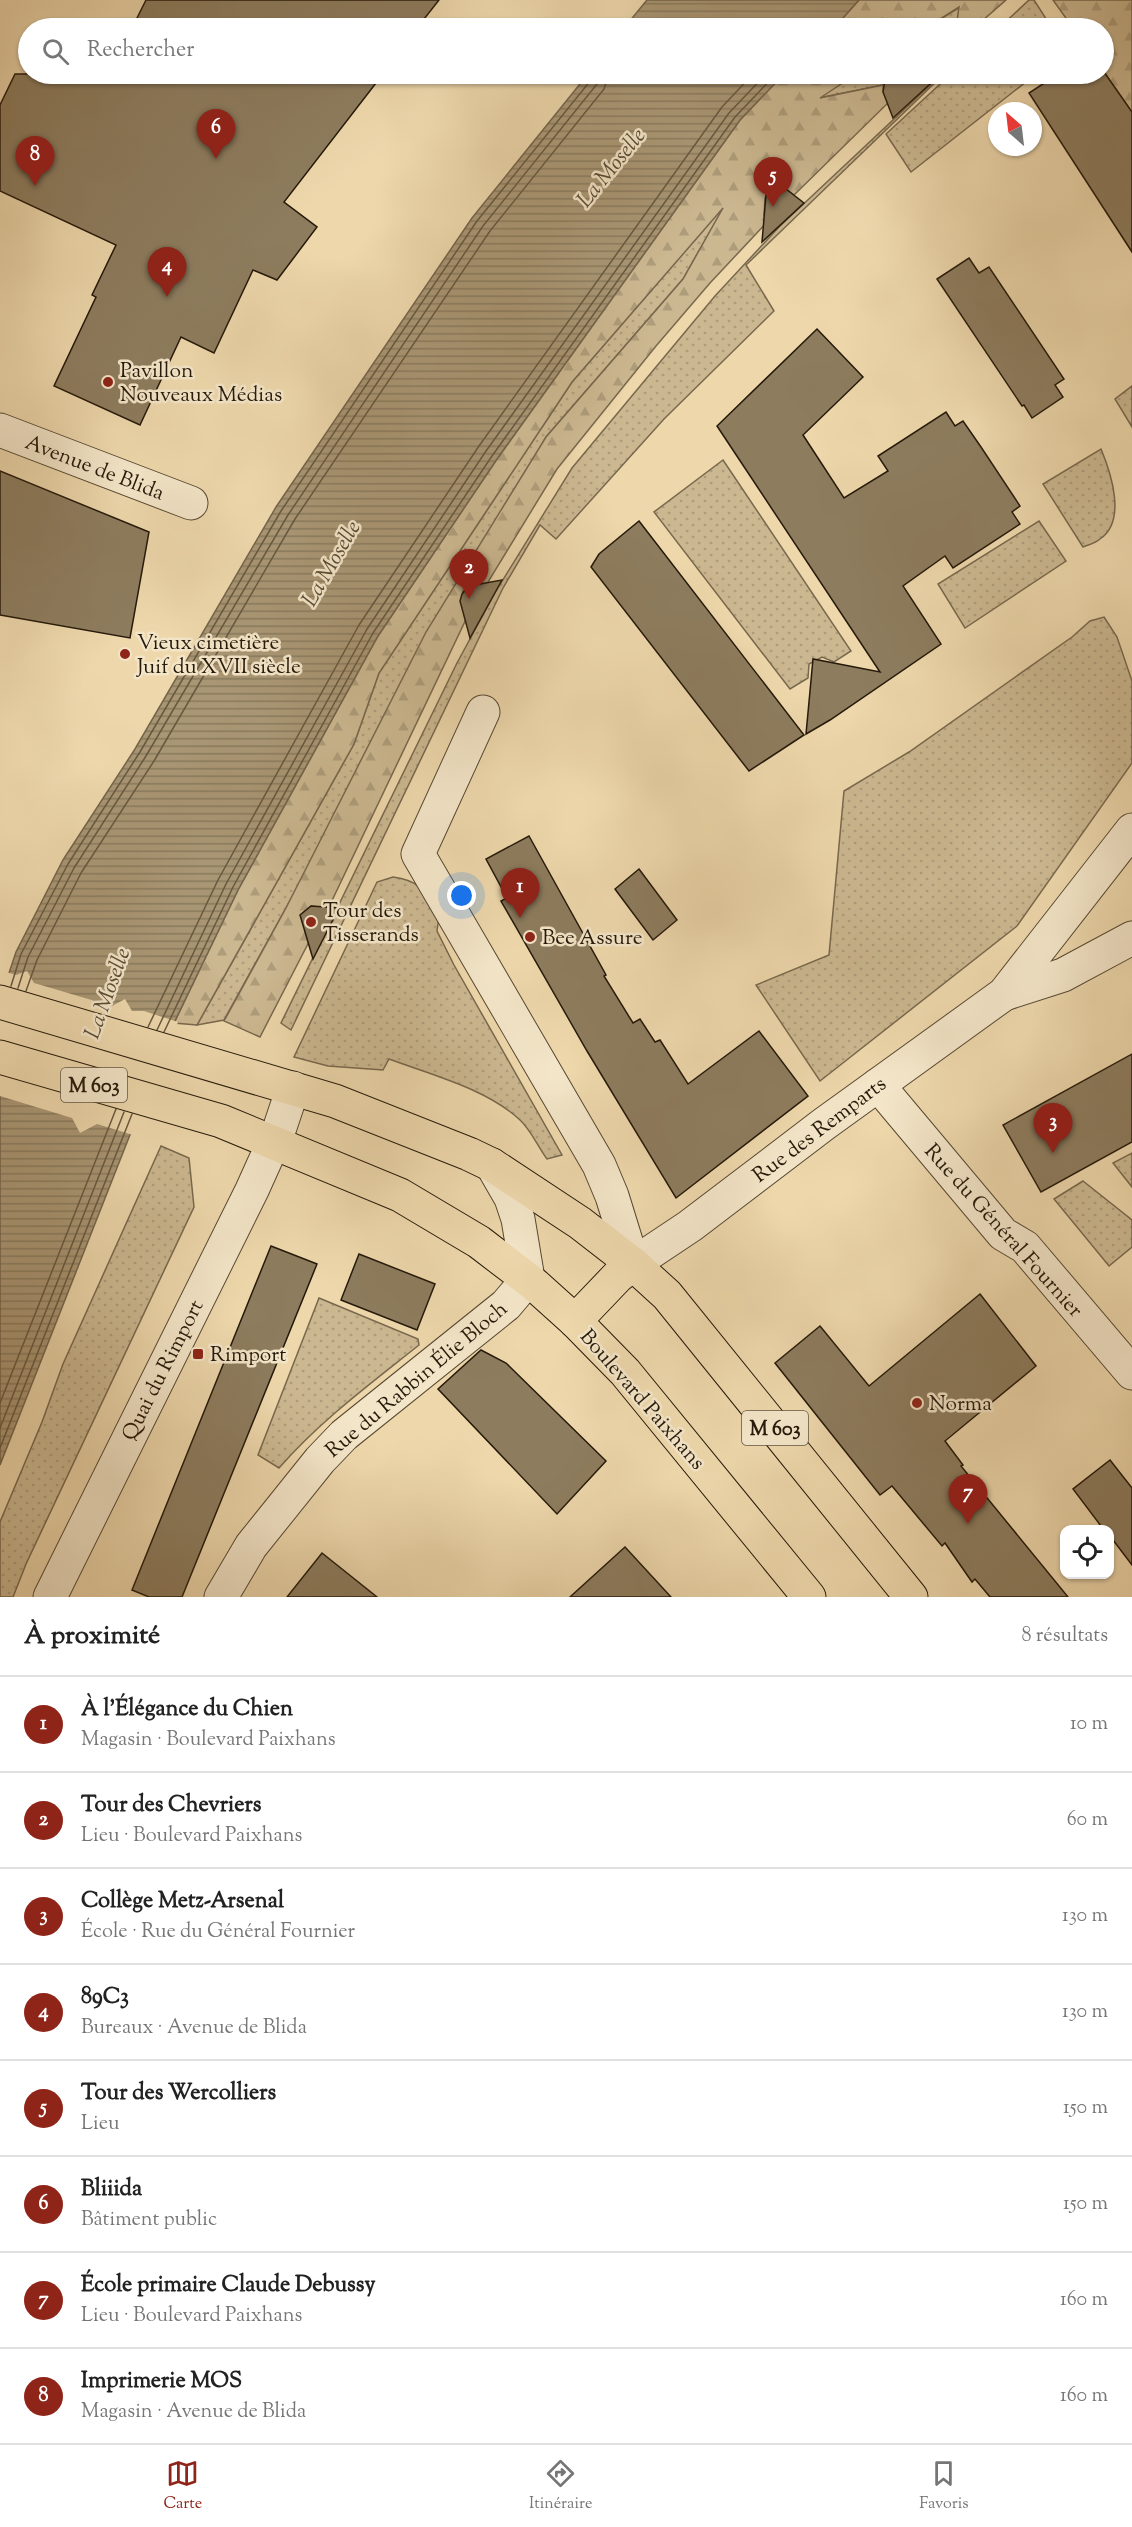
<!DOCTYPE html>
<html lang="fr">
<head>
<meta charset="utf-8">
<style>
  :root { --surface:#fff; --page:#f2f2f2; --text:#222; --muted:#767676; --line:#e0e0e0; --accent:#8f2418 }
  body { margin:0; font-family:"Sorts Mill Goudy",serif; background:var(--page); color:var(--text) }
  .controls { position:absolute; right:18px; bottom:18px; display:grid; overflow:hidden; border-radius:12px; box-shadow:0 2px 4px #0004 }
  .controls button { width:54px; height:54px; display:grid; place-items:center; padding:0; border:0; border-bottom:2px solid var(--line); background:var(--surface); color:var(--text); font:30px sans-serif }
  .compass { position:absolute; left:988px; top:102px; width:54px; height:54px; border-radius:50%; background:var(--surface); box-shadow:0 2px 4px #0004; rotate:332deg }
  .you { position:absolute; left:462px; top:896px; width:21px; height:21px; margin:-15px; border:4px solid #fff; border-radius:50%; background:#1a73e8; box-shadow:0 0 0 9px #1a73e833 }
  .badge { display:grid; place-items:center; width:39px; height:39px; border-radius:50%; background:var(--accent); color:#fff; font-size:20px; font-weight:700 }
  .pin { position:absolute; translate:-50% -50px; filter:drop-shadow(0 2px 3px #0008) }
  .pin::after { content:''; position:absolute; top:32px; width:21px; height:18px; background:inherit; clip-path:polygon(0 0,100% 0,50% 100%) }
  .list { margin:0; padding:0; list-style:none }
  h2 { display:flex; justify-content:space-between; align-items:center; height:78px; margin:0; padding:0 24px; font-size:26px }
  h2 small { font-size:20px; font-weight:400; color:var(--muted) }
  .list li { display:grid; grid-template-columns:39px 1fr auto; gap:18px; align-items:center; box-sizing:border-box; height:96px; padding:0 24px; border-top:2px solid var(--line) }
  .list b { display:block; font-size:22px; white-space:nowrap }
  .list p { margin:0; font-size:20px; white-space:nowrap; color:var(--muted) }
  .list em { font-size:20px; font-style:normal; color:var(--muted) }
  .icon { flex:none; width:33px; height:33px; fill:none; stroke:currentColor; stroke-width:2; stroke-linecap:round; stroke-linejoin:round }
  .map { position:relative; flex:none; width:1132px; height:1597px; overflow:hidden }
  .search { position:absolute; background:var(--surface); box-shadow:0 2px 4px #0004; left:18px; right:18px; top:18px; height:66px; display:flex; align-items:center; gap:15px; box-sizing:border-box; padding:0 21px; border-radius:33px; color:var(--muted); font-size:22px }
  .sheet { height:846px; background:var(--surface) }
  nav { display:flex; justify-content:space-around; align-items:center; box-sizing:border-box; height:84px; border-top:2px solid var(--line); background:var(--surface); font-size:16px; color:var(--muted) }
  nav a { display:grid; justify-items:center; gap:3px }
  nav .on { color:var(--accent) }
  .map>svg:first-child { display:block }
  .grass { fill:url(#grass-dots); stroke:#78684d; stroke-width:1.5 }
  .forest { fill:url(#forest-firs); stroke:#78684d; stroke-width:1.5 }
  .water { fill:url(#water-rules); stroke:#74644a; stroke-width:1.5 }
  .pier { fill:#edd7ab }
  .lines { fill:none; stroke-linecap:round; stroke-linejoin:round }
  .shore { stroke:#67583f; stroke-width:1.5 }
  .building { fill:#8d7c5e; stroke:#25190a; stroke-width:1.5 }
  .minor-casing { stroke:#574832; stroke-width:35 }
  .major-casing { stroke:#25190a; stroke-width:35 }
  .minor { stroke:#f3e5c8; stroke-width:33 }
  .major { stroke:#edd7ab; stroke-width:33 }
  .poi-dot { fill:#8f2418; stroke:#f3e5c8; stroke-width:2 }
  .labels { text-anchor:middle; stroke-width:5; stroke-linejoin:round; paint-order:stroke }
  .shield { fill:#f3e5c8; stroke:#635643; stroke-width:1.5 }
  .shield-label { font-size:20px; font-weight:bold; fill:#25190a }
  .poi-label { font-size:21px; fill:#25190a; stroke:#f3e5c8; text-anchor:start }
  .street-label { font-size:21px; fill:#25190a; stroke:#f3e5c8 }
  .water-label { font-size:22px; font-style:italic; fill:#5a4b34; stroke:#f3e5c8 }
</style>
</head>
<body>
<div class="map">
<svg width="1132" height="1597" viewBox="0 0 1132 1597">
  <defs>
    <pattern id="grass-dots" width="8" height="8" patternUnits="userSpaceOnUse" patternTransform="scale(1.5)"><rect width="8" height="8" fill="#cbb790"/><path d="M2 2h.1M6 6h.1" fill="none" stroke="#ae9d7b" stroke-width="1.8" stroke-linecap="round"/></pattern>
    <pattern id="forest-firs" width="22" height="20" patternUnits="userSpaceOnUse" patternTransform="scale(1.5)"><rect width="22" height="20" fill="#cbb790"/><path d="M5 1l3.5 6h-7zM16 11l3.5 6h-7z" fill="#ae9d7b"/></pattern>
    <pattern id="water-rules" width="6" height="5" patternUnits="userSpaceOnUse" patternTransform="scale(1.5)"><rect width="6" height="5" fill="#a99674"/><path d="M0 2.5h6" fill="none" stroke="#897a5d"/></pattern>
  </defs>
  <rect width="100%" height="100%" fill="#edd7ab"/>
  <filter id="stains"><feTurbulence type="fractalNoise" baseFrequency=".00333" numOctaves="4"/><feColorMatrix values="0 0 0 0 .2 0 0 0 0 .09 0 0 0 0 .02 0 0 0 .5 -.17"/></filter>
  <radialGradient id="worn" r=".72"><stop offset=".6" stop-color="#630" stop-opacity="0"/><stop offset="1" stop-color="#630" stop-opacity=".3"/></radialGradient>
  <!-- grass -->
  <g class="grass">
    <path d="M1029,0h5l18,28h-53z"/>
    <path d="M960,7l-4,21h-30z"/>
    <path d="M856,74h36l-7,6 -2,5 -65,13z"/>
    <path d="M942,74h2l-198,191 28,46 -110,108 -108,120 -16,-14 -37,63 -212,442 -10,-7 176,-360 39,-72 76,-123 143,-172 64,-69z"/>
    <path d="M951,74h85l-125,98 -25,-38z"/>
    <path d="M725,205l-42,74 -137,158 -322,583 -27,5 157,-281 25,-71 193,-291z"/>
    <path d="M1132,386v41l-17,-28z"/>
    <path d="M1101,449c10,24 26,72 -1,90 -4,4 -12,6 -17,8l-40,-63z"/>
    <path d="M723,460l128,191 -17,11 -12,-5 -13,7 -1,14 -18,11 -136,-177z"/>
    <path d="M1039,521l27,40 -101,67 -27,-44z"/>
    <path d="M1104,617l13,20 15,44v82l-115,163 -197,155 -64,-96 73,-30 15,-164 65,-39 163,-115 18,-16z"/>
    <path d="M393,877c30,4 32,16 46,40l-2,14 17,34 108,190 -15,4c-9,-12 -16,-29 -27,-39 -33,-31 -88,-45 -131,-61l-6,11 -55,-4 -34,-9 83,-175z"/>
    <path d="M161,1146l28,12 5,49 -168,357 -13,33h-13v-75l42,-100 21,-58z"/>
    <path d="M1132,1153v34l-19,-24z"/>
    <path d="M1083,1181l49,39v27l-23,19 -55,-67z"/>
    <path d="M319,1298l99,41 1,6c-49,39 -99,76 -140,123l-21,-13z"/>
  </g>
  <!-- forest -->
  <g class="forest">
    <path d="M859,0h147l-32,28h-18l3,-21 -33,21h-92z"/>
    <path d="M1053,0h79v112l-28,-40v-44h-31z"/>
    <path d="M784,74h72l-36,24 63,-13v7l6,10 -95,93 -8,-6 -15,4 -6,5 -1,17 5,5 -59,63 -54,63 -99,123 -72,118 -13,-2 -9,6 -2,10 8,12 -142,298 -8,-4 -8,-1 -8,7 10,21 -53,103 -36,-16 62,-113 140,-276 120,-195 137,-158 40,-71 -151,174 -193,291 -25,71 -157,281 -23,-2 64,-133 140,-254 119,-177 243,-339z"/>
  </g>
  <!-- water -->
  <g class="water">
    <path d="M647,0h212l-25,28h-210z"/>
    <path d="M588,74h196l-44,46 -243,339 -119,177 -140,254 -64,133 -174,442v-465l16,-48 47,-92 72,-111 141,-242 196,-289z"/>
  </g>
  <!-- pier -->
  <path class="pier" d="M27,971l7,12 78,23 13,-7 7,12h12l34,11 -45,113 -36,-11 -17,9 -8,-15 -72,-22v-106l6,-18 10,3z"/>
  <g class="lines">
    <!-- shore -->
    <g class="shore">
      <path d="M11,986l10,-32 47,-90 72,-112 141,-241 196,-290 114,-141 1,-6"/>
      <path d="M18,988l10,-31 46,-89 72,-112 142,-241 195,-289 114,-142 3,-10"/>
      <path d="M26,991l11,-31 44,-87 73,-112 141,-242 195,-288 114,-142 5,-15"/>
      <path d="M148,1027l70,-147 141,-255 120,-179 243,-339 31,-33"/>
      <path d="M157,1030l69,-146 141,-255 119,-178 243,-338 37,-39"/>
      <path d="M164,1032l69,-145 140,-254 119,-177 243,-339 41,-43"/>
      <path d="M0,1403l116,-294"/>
      <path d="M0,1428l124,-316"/>
      <path d="M0,1448l132,-334"/>
    </g>
  </g>
  <!-- building -->
  <g class="building">
    <path d="M146,0h293l-22,28h-285z"/>
    <path d="M1104,72l28,40v140l-103,-159 29,-19h46z"/>
    <path d="M15,74h368l-99,128 33,25 -40,53 -24,-10 -39,83 -33,-16 -41,88 -86,-39 42,-89 -4,-2 24,-50 -116,-54v-86z"/>
    <path d="M891,74h50l-48,44 -10,-26 2,-12z"/>
    <path d="M786,189l18,14 -42,39 4,-47z"/>
    <path d="M969,258l10,15 10,-6 75,112 -9,6 8,12 -31,21 -8,-13 -2,1 -85,-127z"/>
    <path d="M817,329l46,48 -60,58 41,63 44,-27 -10,-15 68,-44 9,14 8,-5 18,26 39,59 -8,6 8,12 -67,44 -8,-12 -42,30 38,58 -111,76 -24,14 7,-75 67,13 -163,-246z"/>
    <path d="M0,471l149,61 -19,106 -130,-23z"/>
    <path d="M639,521l165,214 -55,36 -158,-204 8,-13z"/>
    <path d="M502,580l-32,58 -10,-37 2,-7 7,-8z"/>
    <path d="M529,836l77,139 -2,1 29,47 7,-4 15,23 5,-2 28,44 71,-53 49,65 -132,102 -89,-147 -86,-150 6,-3 -21,-39z"/>
    <path d="M639,869l38,51 -24,20 -38,-51z"/>
    <path d="M311,906l28,2 -26,51 -13,-44z"/>
    <path d="M1132,1054v88l-91,50 -38,-67z"/>
    <path d="M271,1246l46,18 -135,333h-33l-17,-7z"/>
    <path d="M359,1254l76,30 -18,46 -76,-30z"/>
    <path d="M980,1294l56,72 -91,75 18,24 -2,1 107,131h-78l-15,-18 -3,3 -27,-39 -3,3 -50,-60 -12,9 -105,-132 45,-37 49,60z"/>
    <path d="M481,1350l25,13 100,98 -49,53 -119,-125z"/>
    <path d="M1110,1460l22,28v77l-22,-29v-6h-6l-31,-41z"/>
    <path d="M625,1547l46,50h-101z"/>
    <path d="M322,1553l55,44h-90z"/>
  </g>
  <g class="lines">
    <!-- minor casing -->
    <g class="minor-casing">
      <g id="minor">
        <path d="M0,430l191,73"/>
        <path d="M483,712l-65,142 181,311 13,31 21,68 57,-38 134,-102 180,-130 128,-164"/>
        <path d="M1004,994l59,-19 69,-37"/>
        <path d="M878,1085l125,149 22,13 107,126"/>
        <path d="M50,1597l202,-407 27,-60 14,-42"/>
        <path d="M221,1597l30,-51 69,-86 24,-25 162,-130 22,-26 -10,-60 -7,-21 -19,-33"/>
      </g>
    </g>
    <!-- major casing -->
    <g class="major-casing">
      <g id="major">
        <path d="M0,1002l335,99 134,53 23,11 88,58 53,41 34,31 244,302"/>
        <path d="M0,1057l221,64 179,74 79,47 56,43 40,36 50,51 184,225"/>
        <path d="M575,1321l43,-45 15,-12"/>
      </g>
    </g>
    <!-- minor -->
    <use href="#minor" class="minor"/>
    <!-- major -->
    <use href="#major" class="major"/>
  </g>
  <!-- markers -->
  <g class="poi-dot">
    <circle cx="108" cy="382" r="6"/>
    <circle cx="125" cy="654" r="6"/>
    <circle cx="311" cy="922" r="6"/>
    <circle cx="530" cy="937" r="6"/>
    <rect x="192" y="1348" width="12" height="12" rx="3"/>
    <circle cx="917" cy="1403" r="6"/>
  </g>
  <g class="labels">
    <!-- shield labels -->
    <g class="shield">
      <rect x="61" y="1068" width="66" height="34" rx="4.5"/>
      <rect x="742" y="1411" width="66" height="34" rx="4.5"/>
    </g>
    <g class="shield-label">
      <text x="94" y="1092">M 603</text>
      <text x="775" y="1435">M 603</text>
    </g>
    <!-- poi labels -->
    <g class="poi-label">
      <text x="120" y="377">Pavillon<tspan x="120" dy="24">Nouveaux Médias</tspan></text>
      <text x="137" y="649">Vieux cimetière<tspan x="137" dy="24">Juif du XVII siècle</tspan></text>
      <text x="323" y="917">Tour des<tspan x="323" dy="24">Tisserands</tspan></text>
      <text x="542" y="944">Bee Assure</text>
      <text x="210" y="1361">Rimport</text>
      <text x="929" y="1410">Norma</text>
    </g>
    <!-- street labels -->
    <g class="street-label">
      <text transform="translate(95 467) rotate(21)" y="7">Avenue de Blida</text>
      <text transform="translate(819 1129) rotate(-37)" y="7">Rue des Remparts</text>
      <text transform="translate(1004 1230) rotate(48)" y="7">Rue du Général Fournier</text>
      <text transform="translate(162 1370) rotate(-63)" y="7">Quai du Rimport</text>
      <text transform="translate(416 1379) rotate(-40)" y="7">Rue du Rabbin Élie Bloch</text>
      <text transform="translate(643 1399) rotate(49)" y="7">Boulevard Paixhans</text>
    </g>
    <!-- water labels -->
    <g class="water-label">
      <text transform="translate(610 167) rotate(-51)" y="8">La Moselle</text>
      <text transform="translate(330 563) rotate(-60)" y="8">La Moselle</text>
      <text transform="translate(106 993) rotate(-70)" y="8">La Moselle</text>
    </g>
  </g>
  <rect width="100%" height="100%" filter="url(#stains)"/>
  <rect width="100%" height="100%" fill="url(#worn)"/>
</svg>
<div class="controls">
<button><svg class="icon" aria-label="locate" viewBox="0 0 24 24"><circle cx="12" cy="12" r="6"/><path d="M12 2v4M12 18v4M2 12h4M18 12h4"/></svg></button>
</div>
<svg class="compass" viewBox="-18 -18 36 36"><path d="M0-13l5 13h-10z" fill="#e53935"/><path d="M0 13l5-13h-10z" fill="#767676"/></svg>
<div class="you"></div>
<div class="pin badge" style="left:520px;top:918px">1</div>
<div class="pin badge" style="left:469px;top:599px">2</div>
<div class="pin badge" style="left:1053px;top:1153px">3</div>
<div class="pin badge" style="left:167px;top:297px">4</div>
<div class="pin badge" style="left:773px;top:207px">5</div>
<div class="pin badge" style="left:216px;top:159px">6</div>
<div class="pin badge" style="left:968px;top:1524px">7</div>
<div class="pin badge" style="left:35px;top:186px">8</div>
<div class="search"><svg class="icon" aria-label="search" viewBox="0 0 24 24"><circle cx="10" cy="10" r="6"/><path d="M15 15l6 6"/></svg>Rechercher</div>
</div>
<section class="sheet">
<h2>À proximité<small>8 résultats</small></h2>
<ul class="list">
<li><span class="badge">1</span><div><b>À l'Élégance du Chien</b><p>Magasin · Boulevard Paixhans</p></div><em>10 m</em></li>
<li><span class="badge">2</span><div><b>Tour des Chevriers</b><p>Lieu · Boulevard Paixhans</p></div><em>60 m</em></li>
<li><span class="badge">3</span><div><b>Collège Metz-Arsenal</b><p>École · Rue du Général Fournier</p></div><em>130 m</em></li>
<li><span class="badge">4</span><div><b>89C3</b><p>Bureaux · Avenue de Blida</p></div><em>130 m</em></li>
<li><span class="badge">5</span><div><b>Tour des Wercolliers</b><p>Lieu</p></div><em>150 m</em></li>
<li><span class="badge">6</span><div><b>Bliiida</b><p>Bâtiment public</p></div><em>150 m</em></li>
<li><span class="badge">7</span><div><b>École primaire Claude Debussy</b><p>Lieu · Boulevard Paixhans</p></div><em>160 m</em></li>
<li><span class="badge">8</span><div><b>Imprimerie MOS</b><p>Magasin · Avenue de Blida</p></div><em>160 m</em></li>
</ul>
</section>
<nav>
<a class="on"><svg class="icon" aria-label="map" viewBox="0 0 24 24"><path d="M3 6l6-2 6 2 6-2v14l-6 2-6-2-6 2zM9 4v14M15 6v14"/></svg>Carte</a>
<a><svg class="icon" aria-label="directions" viewBox="0 0 24 24"><path d="M12 3l9 9-9 9-9-9zM9 14v-3h6M13 9l2 2-2 2"/></svg>Itinéraire</a>
<a><svg class="icon" aria-label="saved" viewBox="0 0 24 24"><path d="M7 4h10v16l-5-4-5 4z"/></svg>Favoris</a>
</nav>
</body>
</html>
